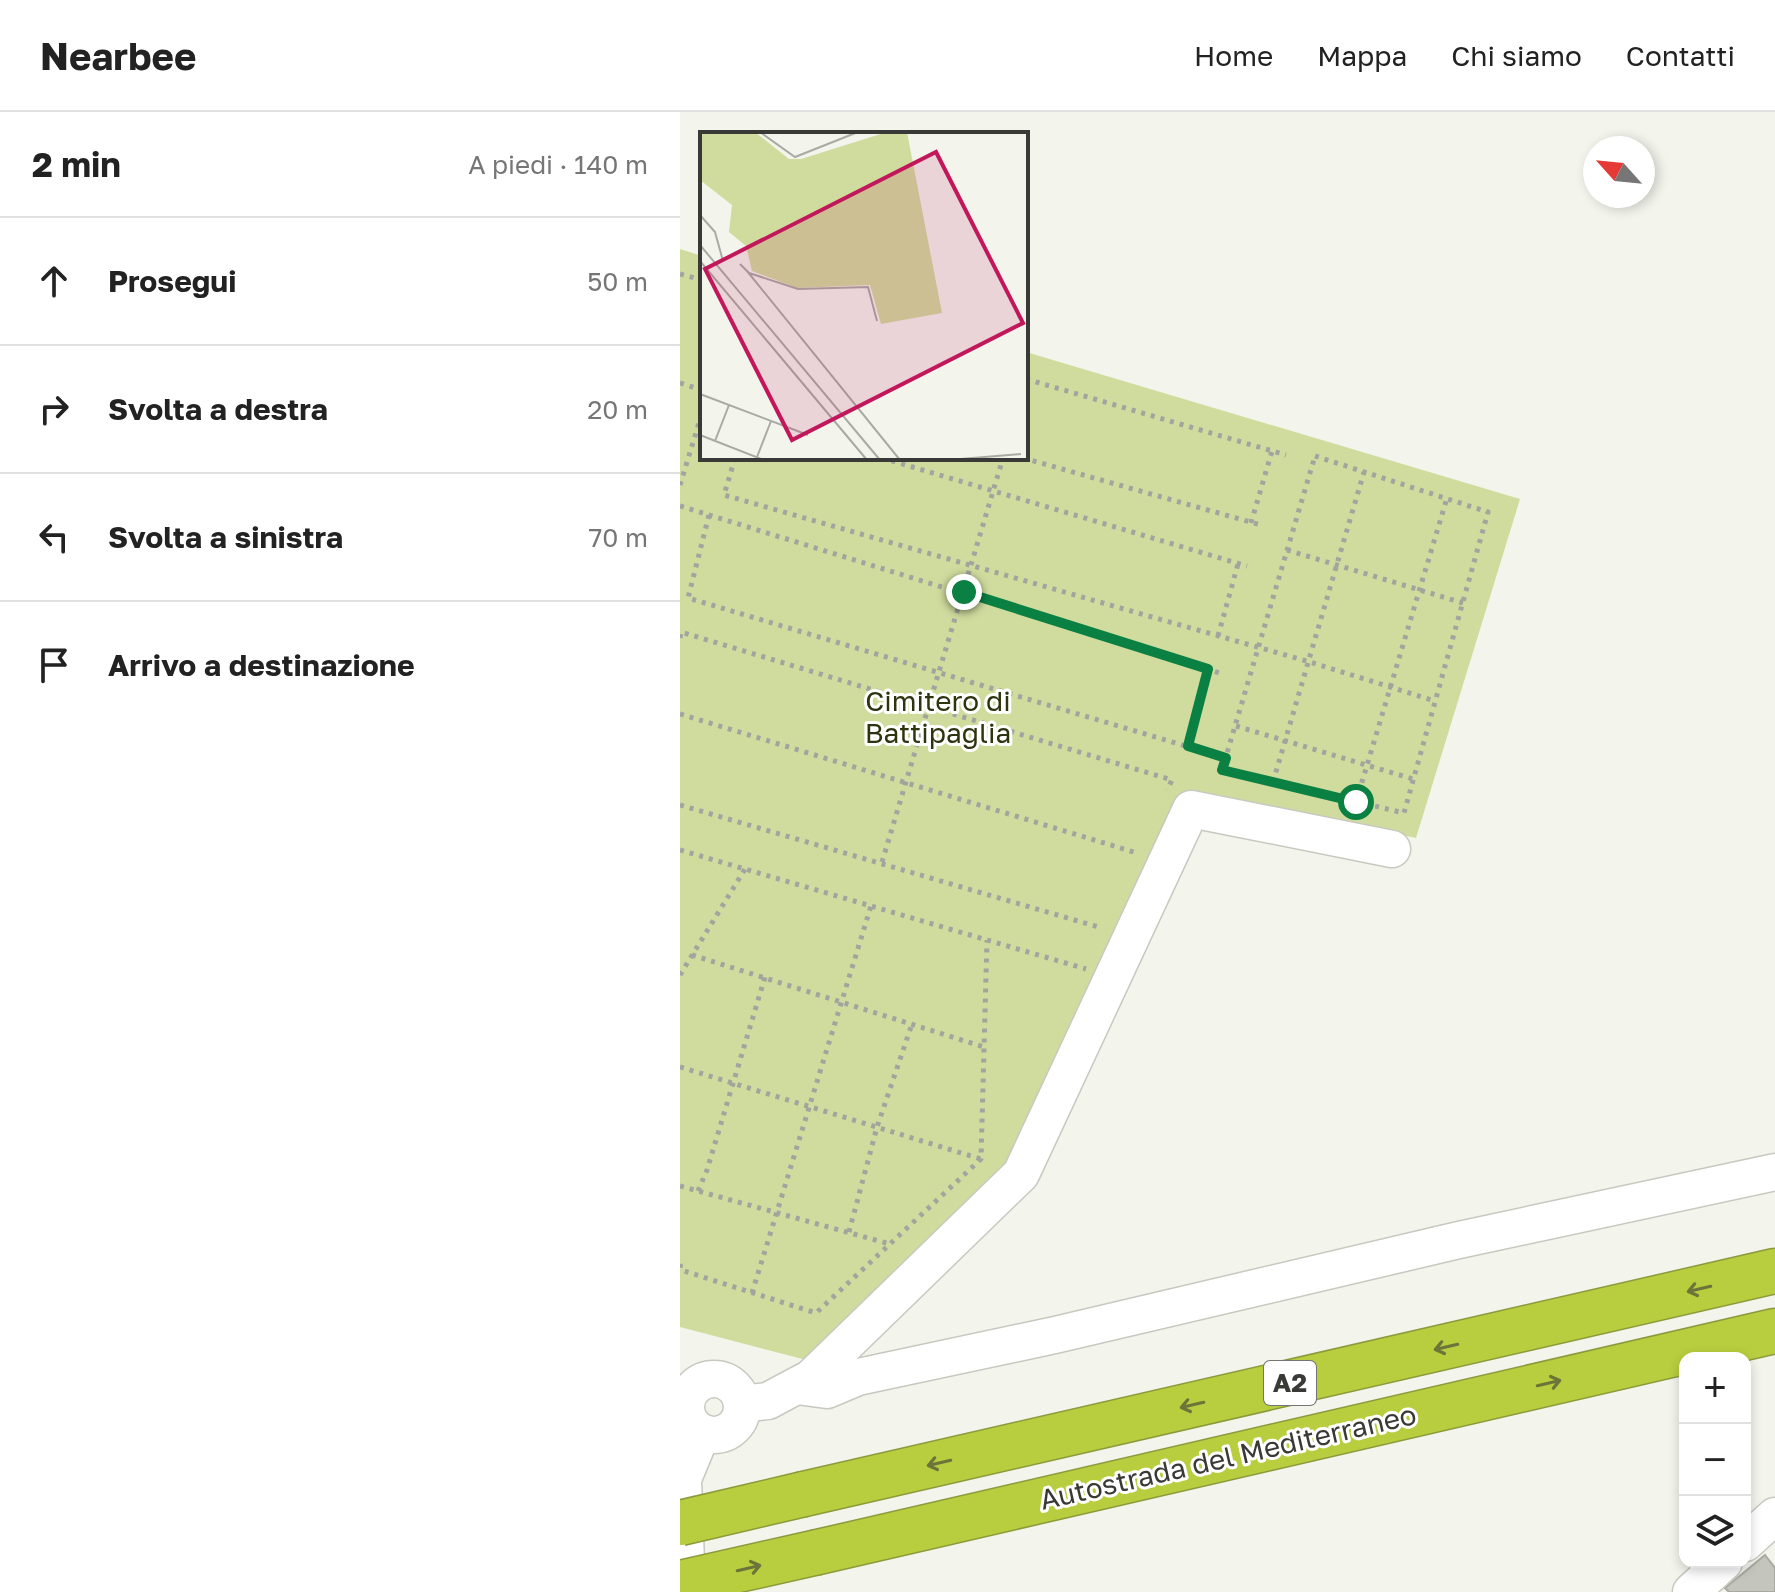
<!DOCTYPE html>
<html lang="it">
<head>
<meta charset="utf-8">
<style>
  :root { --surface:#fff; --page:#f6f6f6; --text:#222; --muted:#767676; --line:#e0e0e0 }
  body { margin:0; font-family:"Golos Text",sans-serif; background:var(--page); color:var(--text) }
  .controls { position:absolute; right:24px; bottom:24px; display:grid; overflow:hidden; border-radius:16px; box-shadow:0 4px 12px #0003 }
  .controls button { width:72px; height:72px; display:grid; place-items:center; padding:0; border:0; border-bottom:2px solid var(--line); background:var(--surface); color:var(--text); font:40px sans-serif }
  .compass { position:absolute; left:903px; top:24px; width:72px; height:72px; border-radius:50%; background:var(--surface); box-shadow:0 4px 12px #0003; rotate:297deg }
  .stop { position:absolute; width:24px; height:24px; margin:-18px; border:6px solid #0b8043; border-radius:50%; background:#fff }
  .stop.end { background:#0b8043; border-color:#fff; box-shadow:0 2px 8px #0008 }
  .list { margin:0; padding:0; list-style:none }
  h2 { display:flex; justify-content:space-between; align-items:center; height:104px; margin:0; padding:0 32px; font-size:34px }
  h2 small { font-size:26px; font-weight:400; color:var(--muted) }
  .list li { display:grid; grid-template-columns:52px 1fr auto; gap:24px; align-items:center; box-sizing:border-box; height:128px; padding:0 32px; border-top:2px solid var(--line) }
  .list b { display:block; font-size:30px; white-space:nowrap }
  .list em { font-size:26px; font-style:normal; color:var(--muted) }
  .icon { flex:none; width:44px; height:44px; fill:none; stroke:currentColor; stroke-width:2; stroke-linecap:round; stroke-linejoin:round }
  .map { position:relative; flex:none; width:1095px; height:1480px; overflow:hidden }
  header { display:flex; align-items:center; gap:48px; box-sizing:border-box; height:112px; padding:0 40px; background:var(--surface); border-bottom:2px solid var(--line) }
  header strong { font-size:38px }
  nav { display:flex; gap:44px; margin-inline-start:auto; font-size:28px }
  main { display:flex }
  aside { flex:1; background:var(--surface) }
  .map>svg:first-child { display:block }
  .green { fill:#cfdc9e }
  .building { fill:#c4c6be; stroke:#a8aaa2; stroke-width:2 }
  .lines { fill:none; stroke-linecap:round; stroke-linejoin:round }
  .minor-casing { stroke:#c7c9c0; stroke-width:39 }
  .highway-casing { stroke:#8c9a3b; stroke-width:47 }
  .path { stroke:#a2a49e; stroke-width:5; stroke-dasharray:4 6; stroke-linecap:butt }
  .minor { stroke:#fff; stroke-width:36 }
  .highway { stroke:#b8ce3e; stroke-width:44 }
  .highway-bridge-casing { stroke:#8c9a3b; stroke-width:47; stroke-linecap:butt }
  .highway-bridge { stroke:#b8ce3e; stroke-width:44 }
  .oneway { stroke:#6c7539 }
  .route { stroke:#0b8043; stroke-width:10 }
  .labels { text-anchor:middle; stroke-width:6; stroke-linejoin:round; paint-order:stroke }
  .shield { fill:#fff; stroke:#747472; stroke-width:2 }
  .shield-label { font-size:26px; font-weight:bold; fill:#393936 }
  .park-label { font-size:28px; fill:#2e340f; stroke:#fff }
  .street-label { font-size:28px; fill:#393936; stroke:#fff }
  .inset-road { fill:none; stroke:#a9aaa4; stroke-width:2 }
  .view { fill:#c2185b; fill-opacity:0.15; stroke:#c2185b; stroke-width:4 }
  .inset-edge { fill:none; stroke:#393936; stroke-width:4 }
</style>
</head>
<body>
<header>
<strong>Nearbee</strong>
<nav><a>Home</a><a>Mappa</a><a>Chi siamo</a><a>Contatti</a></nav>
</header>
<main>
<aside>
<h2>2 min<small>A piedi · 140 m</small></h2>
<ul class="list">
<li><svg class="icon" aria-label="ahead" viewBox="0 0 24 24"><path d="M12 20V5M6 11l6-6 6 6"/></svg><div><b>Prosegui</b></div><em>50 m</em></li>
<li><svg class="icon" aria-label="right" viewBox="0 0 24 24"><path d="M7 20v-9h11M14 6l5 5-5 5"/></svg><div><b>Svolta a destra</b></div><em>20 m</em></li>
<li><svg class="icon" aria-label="left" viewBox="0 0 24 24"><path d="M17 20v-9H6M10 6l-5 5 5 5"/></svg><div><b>Svolta a sinistra</b></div><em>70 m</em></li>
<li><svg class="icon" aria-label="arrive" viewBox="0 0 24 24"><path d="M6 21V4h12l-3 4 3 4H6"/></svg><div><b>Arrivo a destinazione</b></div></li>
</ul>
</aside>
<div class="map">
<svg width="1095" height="1480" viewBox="0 0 1095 1480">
  <rect width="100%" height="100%" fill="#f3f5ed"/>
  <!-- green -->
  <path class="green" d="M0,137l22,7v202h324v-106l494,147 -104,339 -226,-48 -175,382 -209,188 -126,-33z"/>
  <!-- building -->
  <path class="building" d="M1085,1443l10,13v24h-46l-4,-4z"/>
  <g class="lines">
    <!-- minor casing -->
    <g class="minor-casing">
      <g id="minor">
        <circle cx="34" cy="1295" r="28"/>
        <path d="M117,1274l30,4 31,-13 197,-42 404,-95 316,-68"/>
        <path d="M62,1292l26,-3 43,-23 210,-204 170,-365 201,40"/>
        <path d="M1065,1431l30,-27"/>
        <path d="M7,1480l-4,-113 19,-46"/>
        <path d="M1011,1480l33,-30"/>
      </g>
    </g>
    <!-- highway casing -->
    <g class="highway-casing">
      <g id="highway">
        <path d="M124,1382l971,-223"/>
        <path d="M138,1440l957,-221"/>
      </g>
    </g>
    <!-- path -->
    <g class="path">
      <path d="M0,162l22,6"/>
      <path d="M346,267l260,76"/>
      <path d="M0,271l22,7"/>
      <path d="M635,344l173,56 -84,301 -182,-43z"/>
      <path d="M55,346l-11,37 586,167 125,39"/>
      <path d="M202,346l365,108"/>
      <path d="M343,346l238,67"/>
      <path d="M0,373l22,-72"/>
      <path d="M0,394l543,168"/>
      <path d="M29,403l-21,83 538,160"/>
      <path d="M571,411l21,-72"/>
      <path d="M607,438l176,53"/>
      <path d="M538,524l20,-72"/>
      <path d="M0,526l1,-6 491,148 -5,10"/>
      <path d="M0,602l457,139"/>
      <path d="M556,614l177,53"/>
      <path d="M508,634l20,-77"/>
      <path d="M593,670l91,-310"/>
      <path d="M676,690l91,-304"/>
      <path d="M0,693l422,123"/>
      <path d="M0,738l406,119"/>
      <path d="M202,750l121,-404"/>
      <path d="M12,843l292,92"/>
      <path d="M0,863l65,-106"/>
      <path d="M0,955l301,92"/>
      <path d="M0,1074l210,58"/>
      <path d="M18,1079l9,-21 58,-193"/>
      <path d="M169,1120l28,-105 35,-103"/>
      <path d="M0,1152l1,6 135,43 165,-154 6,-219"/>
      <path d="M72,1181l119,-387"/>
    </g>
    <!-- minor -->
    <use href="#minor" class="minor"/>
    <!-- highway -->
    <use href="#highway" class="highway"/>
    <!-- highway-bridge casing -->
    <g class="highway-bridge-casing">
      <g id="highway-bridge">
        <path d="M0,1411l124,-29"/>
        <path d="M0,1471l138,-31"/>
      </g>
    </g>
    <!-- highway-bridge -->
    <use href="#highway-bridge" class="highway-bridge"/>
  </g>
  <!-- one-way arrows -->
  <defs><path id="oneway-shaft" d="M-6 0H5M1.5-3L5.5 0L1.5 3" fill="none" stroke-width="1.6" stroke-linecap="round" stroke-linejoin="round" transform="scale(2)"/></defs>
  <g class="oneway">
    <use href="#oneway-shaft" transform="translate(1019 1177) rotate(167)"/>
    <use href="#oneway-shaft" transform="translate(766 1235) rotate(167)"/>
    <use href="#oneway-shaft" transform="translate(869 1271) rotate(-13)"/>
    <use href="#oneway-shaft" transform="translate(512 1293) rotate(167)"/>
    <use href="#oneway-shaft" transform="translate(259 1351) rotate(167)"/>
    <use href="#oneway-shaft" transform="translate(69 1456) rotate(-13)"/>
  </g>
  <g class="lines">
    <!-- route -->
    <path class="route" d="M284,480l244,77 -20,77 38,12 -4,12 134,32"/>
  </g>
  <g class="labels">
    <!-- shield labels -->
    <rect class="shield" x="584" y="1249" width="52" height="44" rx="6"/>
    <g class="shield-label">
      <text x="610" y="1280">A2</text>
    </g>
    <!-- park labels -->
    <g class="park-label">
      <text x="258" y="599">Cimitero di<tspan x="258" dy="32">Battipaglia</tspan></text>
    </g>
    <!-- street labels -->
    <g class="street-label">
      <text transform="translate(548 1345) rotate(-13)" y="10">Autostrada del Mediterraneo</text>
    </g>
  </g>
  <!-- overview -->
  <g transform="translate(20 20)">
    <rect width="328" height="328" fill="#f3f5ed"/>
    <path d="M0,0h55l34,27h12l86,-27h20l35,181 -61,11 -11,-39 -73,3 -45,-17 -6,-25 -17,-14 3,-27 -32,-25z" fill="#cfdc9e"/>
    <path class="inset-road" d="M60,0l35,25 63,-25M0,83l15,17 8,29M0,113l180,215M0,129l167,199M40,132l9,9 49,16 70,-2 9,34M47,139l153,189M0,262l108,41M0,303l64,25M15,309l14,-36M57,325l14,-36M248,328l73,-6"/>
    <path class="view" d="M236,20l87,171 -231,117 -87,-171z"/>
    <rect width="328" height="328" class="inset-edge"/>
  </g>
</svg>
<div class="controls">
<button>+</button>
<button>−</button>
<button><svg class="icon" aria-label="layers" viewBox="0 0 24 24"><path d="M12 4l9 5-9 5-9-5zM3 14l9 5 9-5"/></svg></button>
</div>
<svg class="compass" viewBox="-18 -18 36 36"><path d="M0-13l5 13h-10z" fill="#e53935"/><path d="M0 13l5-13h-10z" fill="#767676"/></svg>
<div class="stop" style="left:676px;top:690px"></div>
<div class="stop end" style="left:284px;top:480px"></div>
</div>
</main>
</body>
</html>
